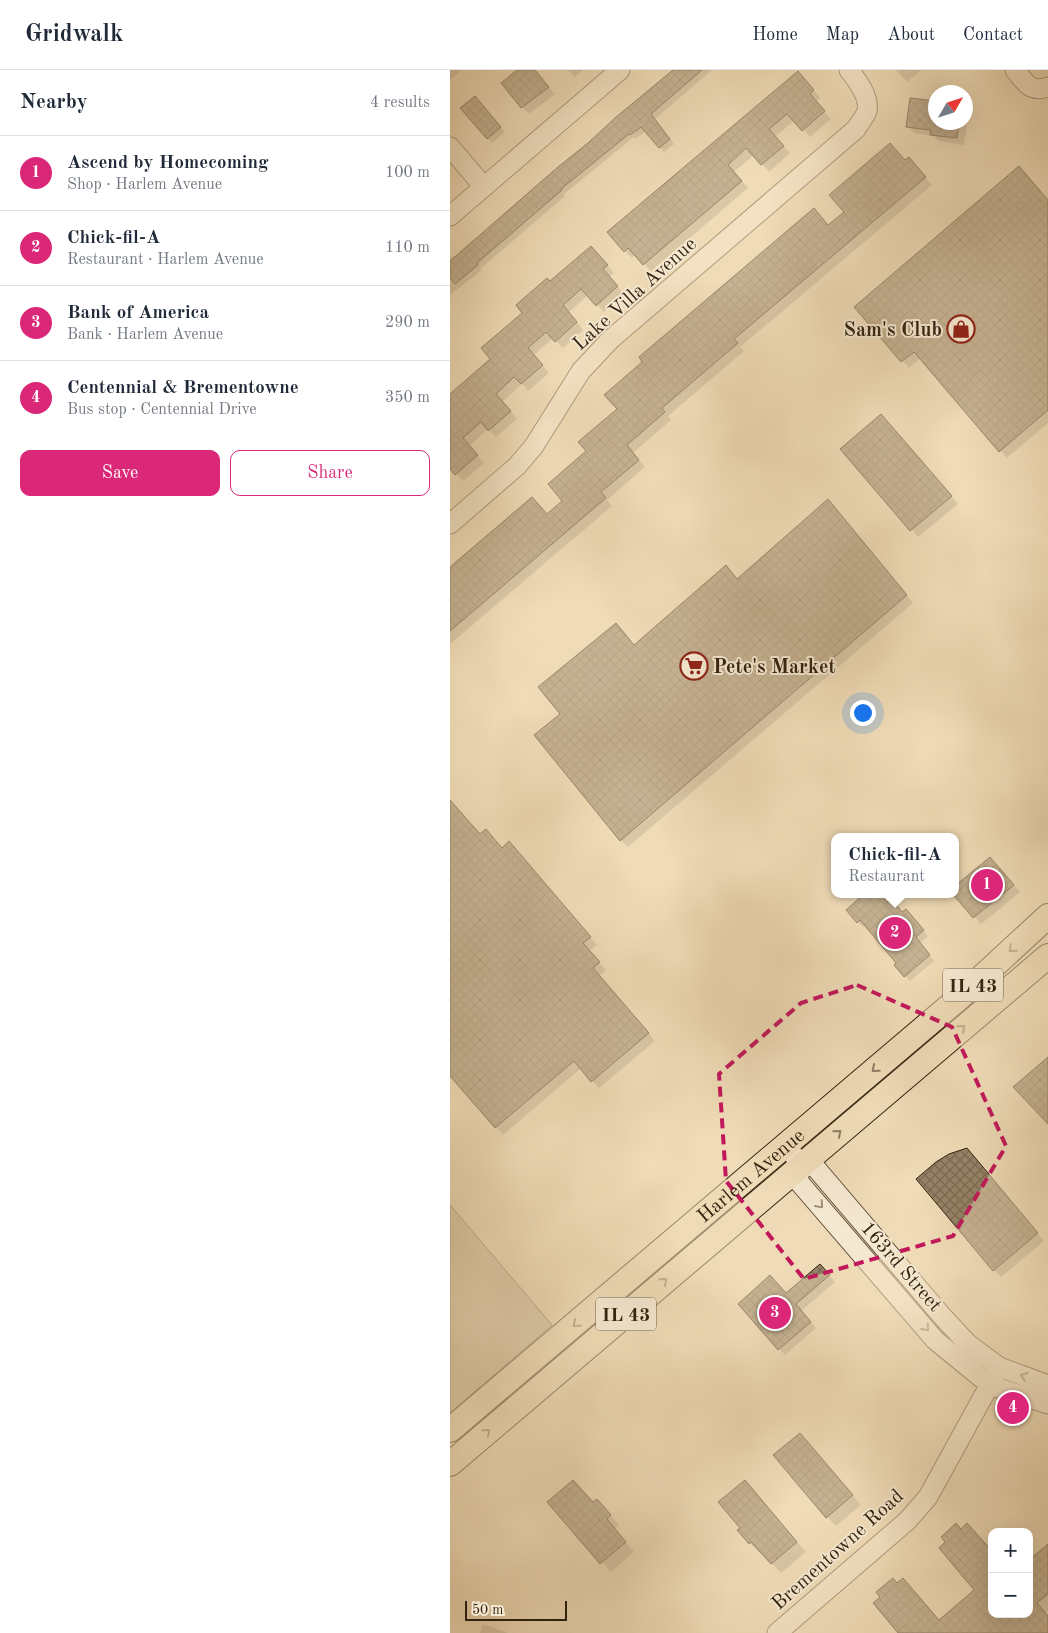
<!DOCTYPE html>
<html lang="en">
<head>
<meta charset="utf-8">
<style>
  :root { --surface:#fff; --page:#f6f6f7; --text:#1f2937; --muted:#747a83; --line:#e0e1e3; --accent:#db2777 }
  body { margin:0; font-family:"Old Standard TT",serif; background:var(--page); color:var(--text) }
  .controls { position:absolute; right:15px; bottom:15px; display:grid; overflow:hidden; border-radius:10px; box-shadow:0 5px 20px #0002 }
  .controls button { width:45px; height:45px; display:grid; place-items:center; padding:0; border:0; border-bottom:1px solid var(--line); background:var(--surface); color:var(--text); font:25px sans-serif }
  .compass { position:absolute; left:478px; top:15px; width:45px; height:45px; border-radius:50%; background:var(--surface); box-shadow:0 5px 20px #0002; rotate:51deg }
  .scale { position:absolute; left:15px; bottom:12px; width:102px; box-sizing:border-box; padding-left:5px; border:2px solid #332210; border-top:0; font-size:14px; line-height:18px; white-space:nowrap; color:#332210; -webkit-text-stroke:4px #f5e8d0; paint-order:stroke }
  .you { position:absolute; left:412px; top:642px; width:18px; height:18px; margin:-12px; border:4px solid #fff; border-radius:50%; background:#1a73e8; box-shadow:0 0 0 8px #1a73e833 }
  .badge { display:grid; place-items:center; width:32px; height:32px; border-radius:50%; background:var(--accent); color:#fff; font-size:16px; font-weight:700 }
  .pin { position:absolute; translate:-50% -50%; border:2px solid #fff; box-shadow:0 1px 5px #0006 }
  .popup { position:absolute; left:381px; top:763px; width:128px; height:65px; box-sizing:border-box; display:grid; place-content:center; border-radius:10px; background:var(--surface); filter:drop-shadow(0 1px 4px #0005); font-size:16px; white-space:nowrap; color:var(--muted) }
  .popup b { font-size:19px; color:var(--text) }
  .popup::after { content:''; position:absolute; left:50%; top:100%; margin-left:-10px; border:10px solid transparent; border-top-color:var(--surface) }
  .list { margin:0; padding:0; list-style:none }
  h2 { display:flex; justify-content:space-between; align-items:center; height:65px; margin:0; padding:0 20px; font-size:21px }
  h2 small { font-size:16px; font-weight:400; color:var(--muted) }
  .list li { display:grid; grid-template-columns:32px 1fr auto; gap:15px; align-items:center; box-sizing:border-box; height:75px; padding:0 20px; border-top:1px solid var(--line) }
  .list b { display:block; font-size:19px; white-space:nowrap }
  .list p { margin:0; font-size:16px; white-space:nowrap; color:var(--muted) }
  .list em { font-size:16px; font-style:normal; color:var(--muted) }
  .actions { display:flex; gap:10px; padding:15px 20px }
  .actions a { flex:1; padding:11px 0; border:1px solid var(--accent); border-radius:10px; text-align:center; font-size:18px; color:var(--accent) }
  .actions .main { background:var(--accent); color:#fff }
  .map { position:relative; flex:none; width:598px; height:1563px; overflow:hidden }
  header { display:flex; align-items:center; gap:30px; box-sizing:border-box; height:70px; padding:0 25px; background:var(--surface); border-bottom:1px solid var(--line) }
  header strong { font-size:24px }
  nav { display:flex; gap:28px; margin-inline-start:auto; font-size:18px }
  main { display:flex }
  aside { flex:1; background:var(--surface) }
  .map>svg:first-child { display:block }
  .grass { fill:#cfbc9b; stroke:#816f56 }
  .shadow { fill:#0003 }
  .building { fill:url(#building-cross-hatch); stroke:#332210 }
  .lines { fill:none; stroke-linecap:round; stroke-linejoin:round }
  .minor-casing { stroke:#62503a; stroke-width:21 }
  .major-casing { stroke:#332210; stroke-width:26 }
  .minor { stroke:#f5e8d0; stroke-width:19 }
  .major { stroke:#efdbb7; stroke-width:24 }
  .oneway { stroke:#917e64 }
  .oneway2 { stroke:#9e8f7a }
  .marked { fill:none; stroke:#c2185b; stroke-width:4; stroke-dasharray:10 6; stroke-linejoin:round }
  .labels { text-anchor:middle; stroke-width:4; stroke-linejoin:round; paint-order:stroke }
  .shield { fill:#f5e8d0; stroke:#6d5d4a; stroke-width:1 }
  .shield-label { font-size:19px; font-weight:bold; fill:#332210 }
  .street-label { font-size:20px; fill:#332210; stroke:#f5e8d0 }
  .poi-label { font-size:20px; font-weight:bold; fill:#332210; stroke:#f5e8d0; text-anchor:end }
</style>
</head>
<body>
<header>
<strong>Gridwalk</strong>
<nav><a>Home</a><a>Map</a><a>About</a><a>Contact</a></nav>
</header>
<main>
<aside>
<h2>Nearby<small>4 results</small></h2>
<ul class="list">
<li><span class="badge">1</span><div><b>Ascend by Homecoming</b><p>Shop · Harlem Avenue</p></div><em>100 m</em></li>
<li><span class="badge">2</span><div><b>Chick-fil-A</b><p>Restaurant · Harlem Avenue</p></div><em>110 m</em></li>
<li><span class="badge">3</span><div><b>Bank of America</b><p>Bank · Harlem Avenue</p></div><em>290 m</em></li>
<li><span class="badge">4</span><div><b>Centennial &amp; Brementowne</b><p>Bus stop · Centennial Drive</p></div><em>350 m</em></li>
</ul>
<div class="actions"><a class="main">Save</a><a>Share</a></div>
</aside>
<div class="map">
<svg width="598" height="1563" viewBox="0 0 598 1563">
  <defs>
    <pattern id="building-cross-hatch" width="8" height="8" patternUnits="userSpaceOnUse" patternTransform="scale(1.25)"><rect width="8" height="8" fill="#958267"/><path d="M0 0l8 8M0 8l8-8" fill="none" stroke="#7a6a53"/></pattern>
  </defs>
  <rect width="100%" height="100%" fill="#efdbb7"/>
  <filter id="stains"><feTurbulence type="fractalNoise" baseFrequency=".004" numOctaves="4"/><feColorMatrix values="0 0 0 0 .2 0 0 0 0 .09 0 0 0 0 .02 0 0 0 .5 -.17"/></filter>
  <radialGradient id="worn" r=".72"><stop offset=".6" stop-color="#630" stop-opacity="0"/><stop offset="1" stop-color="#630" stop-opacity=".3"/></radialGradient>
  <!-- grass -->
  <path class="grass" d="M0,1135l102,120 -102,88z"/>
  <!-- shadow -->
  <g class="shadow">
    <path d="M0,0h12l-12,10z"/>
    <path d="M68,0h17l20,24 -26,20 -7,-7z"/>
    <path d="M118,0h15l-8,7z"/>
    <path d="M224,0h38l-57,49 19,25 -10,8 -18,-21 -11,8 -1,-2 -70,57 1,2 -85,73 2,1 -32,25v-36l3,-3 3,2z"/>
    <path d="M446,0h25l-14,12z"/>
    <path d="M355,9l15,19 -4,4 15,17 -21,18 -15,-17 -20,17 15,16 -21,19 -15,-17 -20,17 14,16 -97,83 -16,-17 -3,4 -7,-7z"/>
    <path d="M29,32l26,30 -13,11 -30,-35z"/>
    <path d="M516,36l3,3 -5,36 -25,-4 -5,-5 -20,-3 -7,-7 29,-4h30z"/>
    <path d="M456,92l10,4 16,19 -192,162 4,4 -76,65 3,4 -38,33 12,14 -38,33 5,6 -162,138v-75l97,-54 17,-14 24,-50 241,-225z"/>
    <path d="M598,131v222l-41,35 -86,-100 -12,10 -53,-61z"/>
    <path d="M148,184l16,19 -5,4 15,17 -20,18 -16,-17 -19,17 14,18 -20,18 -10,-10 -19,17 15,18 -21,18 -6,-7 -20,18 15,17 -21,18 -8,-8 -19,17 15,17 -21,18 -13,-14v-51l74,-103 26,-30z"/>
    <path d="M438,353l70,81 -40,33 -76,-88z"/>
    <path d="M385,438l78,95 -285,244 -7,-7 -59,-126 54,-89 19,21 103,-66z"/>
    <path d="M0,730l30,35 23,14 13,1 81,95 -8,6 17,19 -6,5 55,66 -56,47 -18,-20 -78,67 -53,-61z"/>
    <path d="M540,789l30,33 -39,32 -26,-30v-6z"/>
    <path d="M438,833l15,10 8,3 17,20 -8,7 14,18 -24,20 -5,-5 -7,-13 -33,-38 -2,2 -16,-17z"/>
    <path d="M524,1086l70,85 -43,36 -7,-7z"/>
    <path d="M376,1202l9,10 -34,29 15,17 -31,27 -45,-51 46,-10z"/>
    <path d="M350,1364l61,71 -25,21 -9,-9z"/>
    <path d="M295,1411l61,71 -25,21 -20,-22 -2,1 -9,-9 -8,-15z"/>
    <path d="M99,1432l45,2 12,6 13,15 -4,4 19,23 -23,20z"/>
    <path d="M517,1454l25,27v63h37l19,-69v66l-2,2 2,3v17h-148l39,-12 37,-31 -15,-60z"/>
    <path d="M33,1554l25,9h-28z"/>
  </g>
  <!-- building -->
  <g class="building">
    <path d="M67,0h18l14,17 -28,21 -20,-25z"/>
    <path d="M223,0h29l-51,44 19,25 -11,9 -18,-21 -11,8 -1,-1 -68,55 1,1 -85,73 1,2 -23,19 -5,-6v-17l108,-94 30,-24 27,-25z"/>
    <path d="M348,1l16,19 -4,4 15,17 -23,20 -15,-17 -18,15 15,17 -23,19 -15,-17 -18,17 14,16 -99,84 -15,-17 -4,4 -17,-20z"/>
    <path d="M25,26l26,31 -14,12 -27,-31z"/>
    <path d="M460,28l26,3v21h23l-2,16 -27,-3 1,-5 -25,-3z"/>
    <path d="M440,73l15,17 4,-3 17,20 -192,162 4,4 -76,65 3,4 -38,33 12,15 -38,32 5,6 -156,133v-64l82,-70 15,17 15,-13 -14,-17 38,-33 -8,-9 39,-33 -13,-14 38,-33 -3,-5 175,-149 14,17 16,-13 -15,-17z"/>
    <path d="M569,96l29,34v210l-49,42 -85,-100 -13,10 -47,-55z"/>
    <path d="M141,176l17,19 -5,4 15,17 -22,20 -15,-17 -18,16 14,17 -22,20 -9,-10 -18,16 15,17 -22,19 -7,-7 -18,17 15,17 -23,20 -7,-9 -18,16 15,17 -23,20 -5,-6v-75l40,-35 -9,-11 41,-35 -6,-8 31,-27 3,3z"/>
    <path d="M431,344l71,82 -42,35 -70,-82z"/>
    <path d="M378,429l79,96 -287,246 -86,-106 26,-21 -22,-27 78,-64 18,22 92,-80 11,14z"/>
    <path d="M0,730l30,34 6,-5 16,19 7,-7 82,96 -8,6 17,19 -7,6 56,65 -58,49 -17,-21 -79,67 -45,-52z"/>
    <path d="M540,787l24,28 -41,33 -18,-21v-11z"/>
    <path d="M414,824h17l6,8 5,-2 10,12 4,-3 18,21 -8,7 14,18 -26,22 -10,-12 2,-2 -36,-43 -3,3 -11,-13z"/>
    <path d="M598,987v67l-35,-37z"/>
    <path d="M517,1078l71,85 -45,38 -77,-92 20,-17 13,-8z"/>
    <path d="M370,1194l10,11 -34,29 15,18 -33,28 -40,-46 32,-29 16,18z"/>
    <path d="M350,1363l53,62 -27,23 -53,-63z"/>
    <path d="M123,1410l20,22 4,-3 14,16 -4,4 19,23 -26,22 -53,-62z"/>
    <path d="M295,1410l52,62 -26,22 -20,-22 -2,2 -12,-14 3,-2 -22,-26z"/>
    <path d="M506,1453l5,6 6,-6 25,28v63h37v-54l19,-16v50l-11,9 11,13v17h-150l-25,-30 7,-6 -4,-5 17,-14 4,5 6,-5 36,42 35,-30 -35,-42 6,-6 -4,-5z"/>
  </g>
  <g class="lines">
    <!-- minor casing -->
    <g class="minor-casing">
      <g id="minor">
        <path d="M565,0c11,13 15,23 33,17"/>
        <path d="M0,77l34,40"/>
        <path d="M0,146l170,-146"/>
        <path d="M0,454l67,-58 17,-20 47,-75 29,-31 246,-211c3,-5 9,-12 11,-18 3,-14 -10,-31 -18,-41"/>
        <path d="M336,1075l15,20 14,2 127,149 26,28 31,23 49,18"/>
        <path d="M351,1095l-3,16 137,159 55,45 58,19"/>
        <path d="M327,1563l130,-112 21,-24 67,-122"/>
      </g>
    </g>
    <!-- major casing -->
    <g class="major-casing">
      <g id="major">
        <path id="s1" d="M0,1360l509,-432 89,-82"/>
        <path d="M0,1394l598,-508"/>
      </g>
    </g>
    <!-- minor -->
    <use href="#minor" class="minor"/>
    <!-- major -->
    <use href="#major" class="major"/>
  </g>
  <!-- one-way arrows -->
  <defs><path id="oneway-chevron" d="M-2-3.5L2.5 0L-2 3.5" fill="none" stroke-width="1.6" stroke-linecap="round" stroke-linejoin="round" transform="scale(1.25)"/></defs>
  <g class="oneway">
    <use href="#oneway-chevron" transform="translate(562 879) rotate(137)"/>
    <use href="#oneway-chevron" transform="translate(512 958) rotate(-40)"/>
    <use href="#oneway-chevron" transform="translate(425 999) rotate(140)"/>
    <use href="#oneway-chevron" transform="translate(388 1063) rotate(-40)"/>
    <use href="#oneway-chevron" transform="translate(214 1211) rotate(-40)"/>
    <use href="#oneway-chevron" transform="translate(126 1254) rotate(140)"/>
    <use href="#oneway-chevron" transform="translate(37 1362) rotate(-40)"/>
  </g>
  <g class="oneway2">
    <use href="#oneway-chevron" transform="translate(370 1135) rotate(49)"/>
    <use href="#oneway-chevron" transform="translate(476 1258) rotate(49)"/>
    <use href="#oneway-chevron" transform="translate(574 1306) rotate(-160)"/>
  </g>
  <!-- marked area -->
  <path d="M0 0H598V1563H0ZM407,915l95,42 54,119 -53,90 -149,43 -78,-98 -7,-107 82,-71z" fill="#efdbb7" fill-opacity=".55" fill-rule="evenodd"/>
  <path class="marked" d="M407,915l95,42 54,119 -53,90 -149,43 -78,-98 -7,-107 82,-71z"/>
  <!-- icons -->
  <defs>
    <g id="shop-ring" transform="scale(1.4375)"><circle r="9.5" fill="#f5e8d0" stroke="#8f2418" stroke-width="1.5"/><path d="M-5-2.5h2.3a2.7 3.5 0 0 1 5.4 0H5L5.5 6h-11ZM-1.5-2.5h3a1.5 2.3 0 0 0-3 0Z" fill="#8f2418"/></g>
    <g id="supermarket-ring" transform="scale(1.4375)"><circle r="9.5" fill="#f5e8d0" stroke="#8f2418" stroke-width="1.5"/><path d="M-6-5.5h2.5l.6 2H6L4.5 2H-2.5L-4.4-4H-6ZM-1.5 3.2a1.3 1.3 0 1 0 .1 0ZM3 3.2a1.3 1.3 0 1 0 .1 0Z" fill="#8f2418"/></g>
  </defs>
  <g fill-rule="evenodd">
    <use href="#shop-ring" x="511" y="259"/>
    <use href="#supermarket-ring" x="244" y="596"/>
  </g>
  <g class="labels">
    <!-- shield labels -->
    <g class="shield">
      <rect x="493" y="898.5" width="60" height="33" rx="4"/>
      <rect x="146" y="1227.5" width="60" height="33" rx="4"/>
    </g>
    <g class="shield-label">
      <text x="523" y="922">IL 43</text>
      <text x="176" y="1251">IL 43</text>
    </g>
    <!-- street labels -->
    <g class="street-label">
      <text transform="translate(184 223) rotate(-42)" y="7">Lake Villa Avenue</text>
      <text dy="7" stroke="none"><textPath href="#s1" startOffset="394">Harlem Avenue</textPath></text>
      <text transform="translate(452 1196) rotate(49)" y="7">163rd Street</text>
      <text transform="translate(387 1479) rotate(-42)" y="7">Brementowne Road</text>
    </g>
    <!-- poi labels -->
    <g class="poi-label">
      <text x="492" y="266">Sam's Club</text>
      <text x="263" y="603" text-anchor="start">Pete's Market</text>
    </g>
  </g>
  <rect width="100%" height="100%" filter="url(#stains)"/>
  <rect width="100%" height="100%" fill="url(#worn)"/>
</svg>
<div class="controls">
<button>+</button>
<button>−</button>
</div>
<svg class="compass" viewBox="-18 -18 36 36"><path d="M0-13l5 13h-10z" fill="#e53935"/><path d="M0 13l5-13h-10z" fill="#747a83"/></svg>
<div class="scale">50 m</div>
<div class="you"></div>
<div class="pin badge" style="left:537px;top:815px">1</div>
<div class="pin badge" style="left:445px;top:863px">2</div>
<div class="popup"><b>Chick-fil-A</b>Restaurant</div>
<div class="pin badge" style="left:325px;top:1243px">3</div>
<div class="pin badge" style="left:563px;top:1338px">4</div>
</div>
</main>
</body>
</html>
